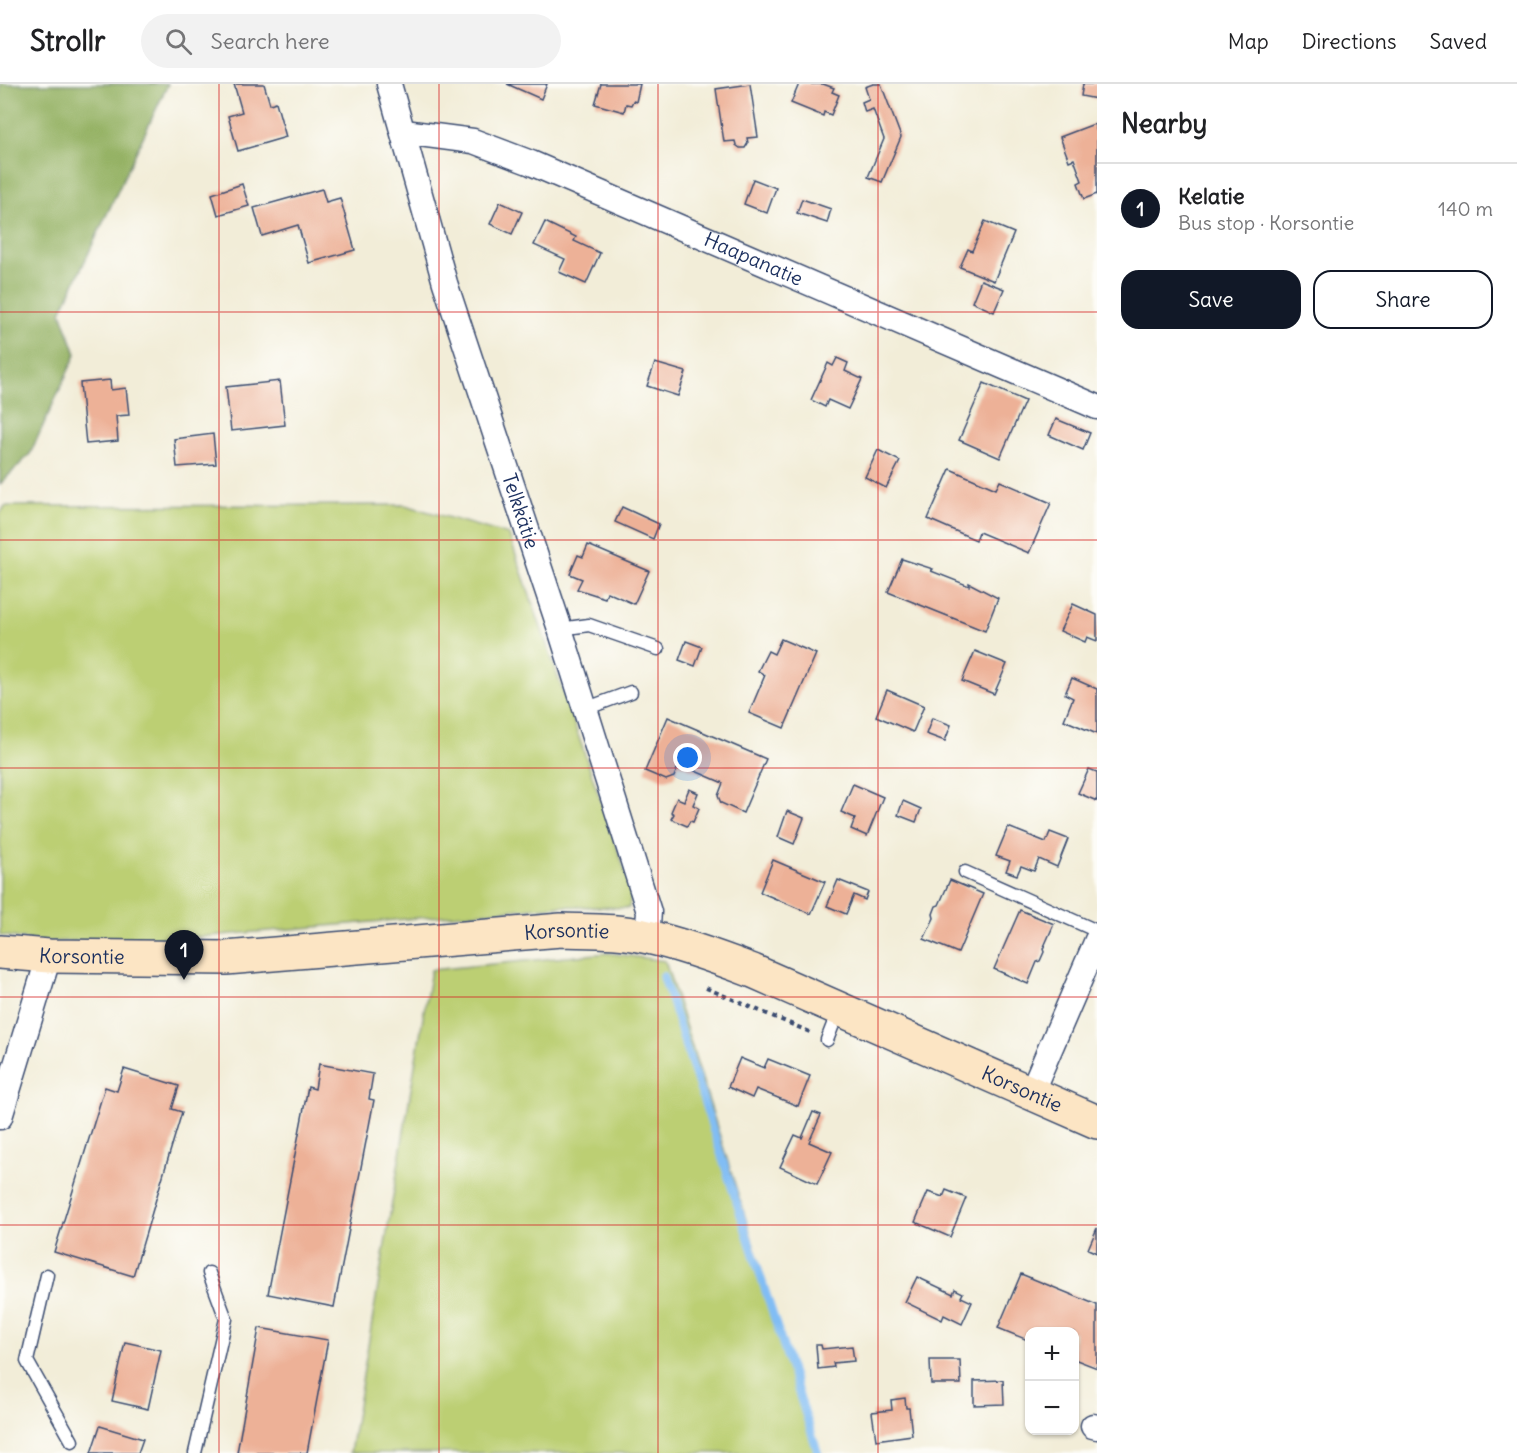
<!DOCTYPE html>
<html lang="en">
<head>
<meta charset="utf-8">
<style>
  :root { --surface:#fff; --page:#f2f2f2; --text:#202124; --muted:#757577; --line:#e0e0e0; --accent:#111827 }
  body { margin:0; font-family:Delius,sans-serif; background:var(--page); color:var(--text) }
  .controls { position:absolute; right:18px; bottom:18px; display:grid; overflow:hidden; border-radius:12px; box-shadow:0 2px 4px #0004 }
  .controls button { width:54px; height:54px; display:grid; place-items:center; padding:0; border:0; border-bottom:2px solid var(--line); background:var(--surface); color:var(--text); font:30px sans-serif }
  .you { position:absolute; left:688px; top:674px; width:21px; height:21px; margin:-15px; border:4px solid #fff; border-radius:50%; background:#1a73e8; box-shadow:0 0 0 9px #1a73e833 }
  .badge { display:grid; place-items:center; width:39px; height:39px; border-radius:50%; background:var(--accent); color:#fff; font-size:20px; font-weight:700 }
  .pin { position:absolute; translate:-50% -50px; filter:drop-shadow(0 2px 3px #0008) }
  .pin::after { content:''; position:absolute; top:32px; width:21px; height:18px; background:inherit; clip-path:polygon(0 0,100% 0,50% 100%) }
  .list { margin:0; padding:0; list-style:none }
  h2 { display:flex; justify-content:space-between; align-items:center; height:78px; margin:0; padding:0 24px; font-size:26px }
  h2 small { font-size:20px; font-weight:400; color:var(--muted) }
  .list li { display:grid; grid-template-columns:39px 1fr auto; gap:18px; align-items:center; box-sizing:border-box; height:90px; padding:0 24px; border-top:2px solid var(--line) }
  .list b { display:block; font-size:22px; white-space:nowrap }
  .list p { margin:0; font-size:20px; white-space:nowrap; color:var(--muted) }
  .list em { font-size:20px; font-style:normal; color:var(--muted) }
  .actions { display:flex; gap:12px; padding:18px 24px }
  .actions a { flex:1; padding:14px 0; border:2px solid var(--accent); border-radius:18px; text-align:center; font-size:21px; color:var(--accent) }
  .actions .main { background:var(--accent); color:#fff }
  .icon { flex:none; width:33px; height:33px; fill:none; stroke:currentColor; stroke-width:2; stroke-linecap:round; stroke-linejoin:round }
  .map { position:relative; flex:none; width:1097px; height:1369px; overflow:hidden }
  header { display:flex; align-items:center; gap:36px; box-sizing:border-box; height:84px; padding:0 30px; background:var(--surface); border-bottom:2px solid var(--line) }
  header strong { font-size:28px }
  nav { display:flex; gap:33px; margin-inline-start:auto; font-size:21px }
  .search { width:420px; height:54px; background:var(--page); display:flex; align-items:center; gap:15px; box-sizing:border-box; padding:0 21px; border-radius:33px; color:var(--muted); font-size:22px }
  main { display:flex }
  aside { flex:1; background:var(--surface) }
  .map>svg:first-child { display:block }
  .green { fill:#bccf73; stroke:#6c7f68; stroke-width:1.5 }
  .forest { fill:#95b265; stroke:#587062; stroke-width:1.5 }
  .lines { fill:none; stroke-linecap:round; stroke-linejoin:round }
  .stream { stroke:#81bdf4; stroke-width:8 }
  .building { fill:#edb197 }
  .lane-casing { stroke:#3b4c70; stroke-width:15 }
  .street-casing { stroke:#3b4c70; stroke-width:27 }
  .secondary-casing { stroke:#3b4c70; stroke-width:36 }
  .path { stroke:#3b4c70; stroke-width:4; stroke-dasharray:4.5 4.5; stroke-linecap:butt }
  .lane { stroke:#fff; stroke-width:12 }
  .street { stroke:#fff; stroke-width:24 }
  .secondary { stroke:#fce5c4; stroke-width:33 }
  .grid { fill:none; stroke:#d62828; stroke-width:1.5; stroke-opacity:0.55 }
  .labels { text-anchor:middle; stroke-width:6; stroke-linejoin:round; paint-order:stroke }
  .street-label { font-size:20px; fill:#1b2f5e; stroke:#fdfcf7 }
</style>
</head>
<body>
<header>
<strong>Strollr</strong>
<div class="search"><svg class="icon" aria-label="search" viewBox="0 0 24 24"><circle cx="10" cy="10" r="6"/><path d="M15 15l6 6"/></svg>Search here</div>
<nav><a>Map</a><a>Directions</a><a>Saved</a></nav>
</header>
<main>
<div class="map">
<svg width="1097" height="1369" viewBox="0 0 1097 1369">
  <rect width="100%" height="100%" fill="#fdfcf7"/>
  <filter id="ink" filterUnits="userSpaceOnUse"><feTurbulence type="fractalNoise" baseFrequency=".0167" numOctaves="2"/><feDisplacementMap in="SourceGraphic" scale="12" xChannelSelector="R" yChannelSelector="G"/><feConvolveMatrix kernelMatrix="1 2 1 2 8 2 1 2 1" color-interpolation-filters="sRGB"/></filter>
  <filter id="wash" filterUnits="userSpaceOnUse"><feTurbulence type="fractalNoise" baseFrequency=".008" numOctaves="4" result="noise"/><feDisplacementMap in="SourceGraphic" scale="24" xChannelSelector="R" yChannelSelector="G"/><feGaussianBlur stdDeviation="1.35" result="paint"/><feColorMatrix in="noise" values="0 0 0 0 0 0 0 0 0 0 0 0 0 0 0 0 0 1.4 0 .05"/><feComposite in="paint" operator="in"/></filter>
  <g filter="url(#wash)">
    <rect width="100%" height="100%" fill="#f2edd8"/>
    <!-- green -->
    <g class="green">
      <path d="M405,421l104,30 123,356 -3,17 -72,-2 -370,32 -144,4 -43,-7v-421l5,-8z"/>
      <path d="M608,869l57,8 154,492h-469l81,-483z"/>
    </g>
    <!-- forest -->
    <path class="forest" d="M0,0h168l-107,228 15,42 -46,100 -30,30z"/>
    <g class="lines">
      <!-- stream -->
      <path class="stream" d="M663,892l155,477"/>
    </g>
    <g id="blocks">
      <!-- building -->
      <g class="building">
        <path d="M234,0h30l6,20 6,-2 10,35 -48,14 -10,-35 14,-4z"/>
        <path d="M507,0h40l-6,15z"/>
        <path d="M601,0h39l-4,18 -3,-1 -2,4 -5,-1 -2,8 -29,-8z"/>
        <path d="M750,0l8,53 -11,1 1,5 -3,5h-5l-4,-3 -1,-4 -11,1 -8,-53z"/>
        <path d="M799,0h24l11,4 -2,4 7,3 -8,20 -7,-3 -1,4 -32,-13z"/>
        <path d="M873,0h8l20,53 -19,45 -14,-5 16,-38 -11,-30 -8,3 -3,-10 7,-3 -4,-12z"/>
        <path d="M1083,0h14v15l-16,-3z"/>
        <path d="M1094,40l3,8v62l-13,5 -6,-16 4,-2 -8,-22 -5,2 -9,-24z"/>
        <path d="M753,95l23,9 -9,25 -23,-9z"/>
        <path d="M242,100l7,22 -31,9 -6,-21z"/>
        <path d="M322,105l4,13 14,-4 15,52 -46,13 -11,-38 -36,11 -8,-28z"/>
        <path d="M802,115l29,10 -4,14 -30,-10z"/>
        <path d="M500,118l22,10 -10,22 -22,-10z"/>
        <path d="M985,137l29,12 -20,48 -34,-14 8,-18 4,2z"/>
        <path d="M545,138l31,15 -2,4 26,12 -14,31 -27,-12 6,-13 -31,-14z"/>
        <path d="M981,196l23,9 -10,23 -22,-10z"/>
        <path d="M837,274l11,5 -3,8 17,8 -14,30 -20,-9 -3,7 -14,-7 17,-37 5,3z"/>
        <path d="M655,279l31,9 -8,24 -31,-10z"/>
        <path d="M110,296l1,10 15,-2 3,27 -13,1 2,25 -32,3 -6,-61z"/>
        <path d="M280,297l5,44 -54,6 -5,-44z"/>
        <path d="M984,299l41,18 -25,57 -41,-18z"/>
        <path d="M1056,335l34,14 -7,17 -34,-15z"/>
        <path d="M213,350l3,30 -39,3 -3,-28z"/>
        <path d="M878,366l22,11 -14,27 -21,-11z"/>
        <path d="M950,385l46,20 4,-8 51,22 -22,50 -50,-21 -3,8 -48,-21z"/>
        <path d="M622,423l37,17 -6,15 -38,-17z"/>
        <path d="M588,461l61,26 -15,33 -27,-12 -2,6 -28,-9 5,-10 -12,-5 8,-19 5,2z"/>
        <path d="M902,475l31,10 -2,2 38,15v-3l29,15 -13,33 -97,-39z"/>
        <path d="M1073,520l24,11v26l-10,-4 -2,5 -25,-11z"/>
        <path d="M781,555l35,15 -32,74 -35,-15 16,-38 -7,-4 10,-20 6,3z"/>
        <path d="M686,557l16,6 -7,19 -16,-6z"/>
        <path d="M975,567l32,13 -13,30 -32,-13z"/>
        <path d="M1072,594l25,11v45l-33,-14 9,-22 -8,-4z"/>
        <path d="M887,606l37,16 -11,26 -37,-16z"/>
        <path d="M668,633l98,42 -23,54 -22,-10 -3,-7 5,-13 -44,-19 -5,13 -8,3 -21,-9z"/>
        <path d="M932,634l19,7 -6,16 -19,-7z"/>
        <path d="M1089,685l8,3v29l-19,-8z"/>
        <path d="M853,700l30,13 -16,39 -16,-7 4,-11 -14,-6z"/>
        <path d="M689,705l9,4 -5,12 6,3 -6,14 -3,-1 -3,5 -16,-7 3,-5 -3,-2 6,-14 7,3z"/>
        <path d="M903,717l18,8 -5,13 -18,-7z"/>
        <path d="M787,727l17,7 -10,26 -16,-7z"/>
        <path d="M1008,743l38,15 4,-10 18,7 -11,28 -18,-8 -5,12 -13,-5 -4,9 -11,-4 4,-10 -14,-5z"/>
        <path d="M773,776l52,22 -14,32 -51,-22z"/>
        <path d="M838,796l30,12 -3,8 -11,-5 -8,19 -19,-8z"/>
        <path d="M950,796l33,14 -25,59 -34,-14 10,-21 -1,-4 3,-8 3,-1z"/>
        <path d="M1020,826l34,14 -11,25 1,3 -4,9 -3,1 -9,22 -34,-15z"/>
        <path d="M740,974l24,10 4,-9 42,17 -12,30 -42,-17 -4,9 -24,-11z"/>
        <path d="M319,980l54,10 -4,25 5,1 -40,207 -66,-13 40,-207 7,2z"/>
        <path d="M124,985l55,17 -7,23 10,3 -49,164 -79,-24 51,-165 12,4z"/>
        <path d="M813,1028l8,3 -12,27 23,10 -15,32 -37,-17 15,-32 7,3z"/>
        <path d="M946,1106l20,8 -16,39 -35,-15 13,-30 15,5z"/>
        <path d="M1097,1144v25l-9,-4z"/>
        <path d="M1021,1190l76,31v63l-23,-9v-27h-44v9l-32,-13z"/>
        <path d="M917,1193l36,17 2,-5 8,4 -2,4 11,5 -10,22 -18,-9 -2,5 -37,-18z"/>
        <path d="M259,1244l69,12 -21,113h-70z"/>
        <path d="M125,1258l36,8 -13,59 -36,-8z"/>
        <path d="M816,1261h5l1,4 30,-3 2,15 -21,2 1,4 -16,2z"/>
        <path d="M930,1276h30l1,24h-30z"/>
        <path d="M1003,1296l1,24 -30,1v-24z"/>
        <path d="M905,1314l1,10h3l3,27 -36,5 -4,-28 20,-2 -1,-10z"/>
        <path d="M100,1342l43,13 -5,14h-47z"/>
      </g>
    </g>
  </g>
  <g filter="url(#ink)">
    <use href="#blocks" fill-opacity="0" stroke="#3b4c70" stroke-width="1.5"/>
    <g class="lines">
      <!-- lane casing -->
      <g class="lane-casing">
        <g id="lane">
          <path d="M560,545l29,-4 69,24"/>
          <path d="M585,625l46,-17"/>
          <path d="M965,788l132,59"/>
          <path d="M827,956l12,-31"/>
          <path d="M47,1191l-20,86 45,80"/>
          <path d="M195,1369l31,-134 -17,-46"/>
        </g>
      </g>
      <!-- street casing -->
      <g class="street-casing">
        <g id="street">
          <path id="s1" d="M389,0l56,199 115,346 89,283 -2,25"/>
          <path id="s2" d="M404,48l69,9 58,22 566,244"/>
          <path d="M1031,1009l66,-153"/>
          <path d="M0,1033l49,-161"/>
          <path d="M1093,1342l4,1"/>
        </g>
      </g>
      <!-- secondary casing -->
      <g class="secondary-casing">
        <g id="secondary">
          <path id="s3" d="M0,868l49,4 177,2 335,-28c29,1 58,0 87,7 36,8 71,21 105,34l344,151"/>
        </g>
      </g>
      <!-- path -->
      <path class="path" d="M706,904l104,44"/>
      <!-- lane -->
      <use href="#lane" class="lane"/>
      <!-- street -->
      <use href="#street" class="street"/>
      <!-- secondary -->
      <use href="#secondary" class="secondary"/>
    </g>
  </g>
  <!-- grid -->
  <path class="grid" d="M219,0v1369M439,0v1369M658,0v1369M878,0v1369M0,228h1097M0,456h1097M0,684h1097M0,913h1097M0,1141h1097"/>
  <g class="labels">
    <!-- street labels -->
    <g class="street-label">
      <text dy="7" stroke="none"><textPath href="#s2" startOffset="374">Haapanatie</textPath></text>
      <text dy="7" stroke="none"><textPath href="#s1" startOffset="447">Telkkätie</textPath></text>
      <text dy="7" stroke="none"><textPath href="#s3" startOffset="568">Korsontie</textPath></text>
      <text dy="7" stroke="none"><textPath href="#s3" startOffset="82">Korsontie</textPath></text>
      <text dy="7" stroke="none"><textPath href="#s3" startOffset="1054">Korsontie</textPath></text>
    </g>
  </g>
</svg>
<div class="controls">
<button>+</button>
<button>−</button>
</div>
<div class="you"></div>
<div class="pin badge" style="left:184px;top:896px">1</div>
</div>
<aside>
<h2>Nearby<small></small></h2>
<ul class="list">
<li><span class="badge">1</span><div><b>Kelatie</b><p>Bus stop · Korsontie</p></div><em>140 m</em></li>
</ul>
<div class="actions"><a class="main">Save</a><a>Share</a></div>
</aside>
</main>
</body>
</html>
